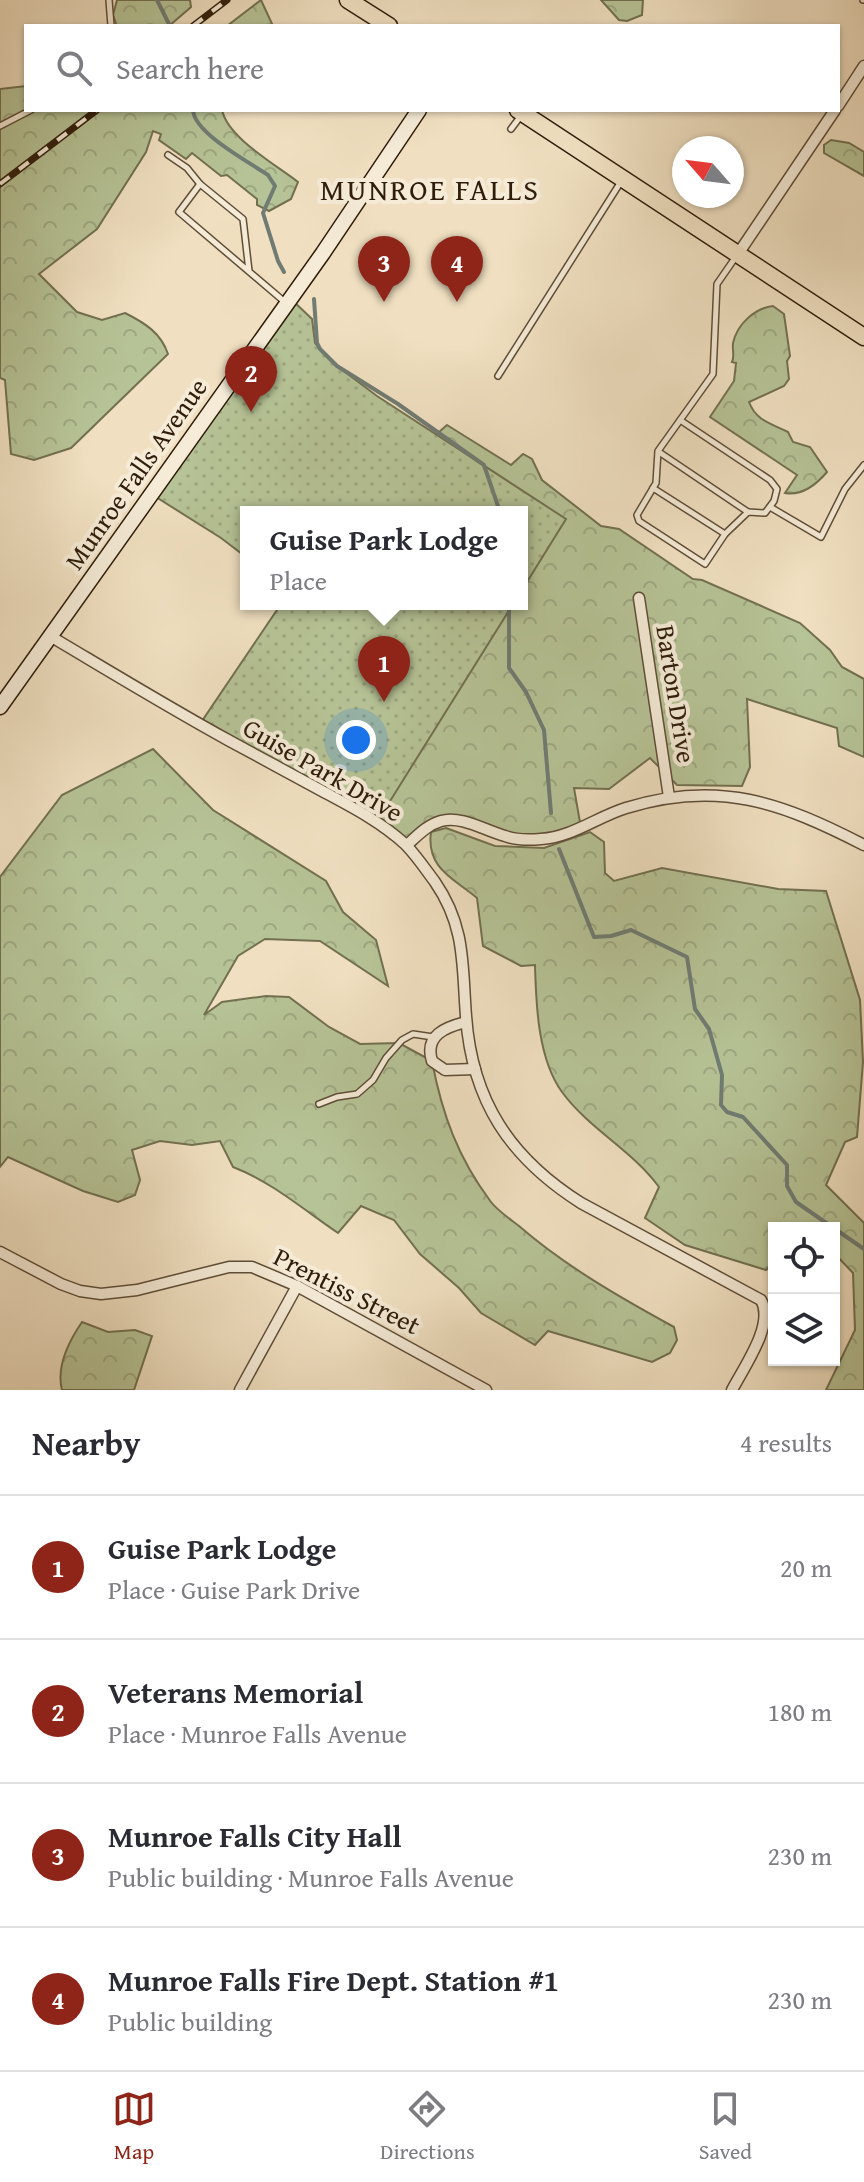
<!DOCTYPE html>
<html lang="en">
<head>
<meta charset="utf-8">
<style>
  :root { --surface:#fff; --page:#f2f2f3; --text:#2b2b33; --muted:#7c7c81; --line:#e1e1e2; --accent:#8f2418 }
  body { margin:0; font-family:"Gentium Book Plus",serif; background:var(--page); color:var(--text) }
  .controls { position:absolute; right:24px; bottom:24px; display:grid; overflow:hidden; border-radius:0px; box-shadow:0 2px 6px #0004 }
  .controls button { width:72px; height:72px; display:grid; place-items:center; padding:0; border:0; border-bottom:2px solid var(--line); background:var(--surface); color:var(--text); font:40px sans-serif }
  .compass { position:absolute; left:672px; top:136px; width:72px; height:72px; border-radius:50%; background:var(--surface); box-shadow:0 2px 6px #0004; rotate:298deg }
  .you { position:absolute; left:356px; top:740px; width:28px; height:28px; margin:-20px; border:6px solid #fff; border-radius:50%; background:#1a73e8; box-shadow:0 0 0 12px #1a73e833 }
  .badge { display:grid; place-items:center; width:52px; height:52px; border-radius:50%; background:var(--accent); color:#fff; font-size:26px; font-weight:700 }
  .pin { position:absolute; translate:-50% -66px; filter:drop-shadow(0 2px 4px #0008) }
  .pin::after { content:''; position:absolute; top:42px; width:28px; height:24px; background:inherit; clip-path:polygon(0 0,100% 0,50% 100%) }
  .popup { position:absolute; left:240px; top:506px; width:288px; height:104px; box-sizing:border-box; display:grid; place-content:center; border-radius:0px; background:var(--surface); filter:drop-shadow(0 2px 6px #0005); font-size:26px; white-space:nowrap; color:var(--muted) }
  .popup b { font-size:30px; color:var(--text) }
  .popup::after { content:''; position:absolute; left:50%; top:100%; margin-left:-16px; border:16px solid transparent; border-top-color:var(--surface) }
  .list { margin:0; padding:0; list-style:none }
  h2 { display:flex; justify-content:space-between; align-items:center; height:104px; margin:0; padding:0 32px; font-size:34px }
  h2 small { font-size:26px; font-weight:400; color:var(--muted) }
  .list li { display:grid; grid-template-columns:52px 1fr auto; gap:24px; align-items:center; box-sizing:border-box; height:144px; padding:0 32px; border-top:2px solid var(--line) }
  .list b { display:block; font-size:30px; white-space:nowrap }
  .list p { margin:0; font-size:26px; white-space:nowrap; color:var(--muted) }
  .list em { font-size:26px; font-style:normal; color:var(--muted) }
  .icon { flex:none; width:44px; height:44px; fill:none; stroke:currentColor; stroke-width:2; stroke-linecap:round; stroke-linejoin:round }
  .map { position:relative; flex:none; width:864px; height:1390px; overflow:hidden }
  .search { position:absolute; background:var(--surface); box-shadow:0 2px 6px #0004; left:24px; right:24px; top:24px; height:88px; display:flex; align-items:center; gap:20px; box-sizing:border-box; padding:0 28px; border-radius:0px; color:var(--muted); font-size:30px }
  .sheet { height:680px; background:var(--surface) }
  nav { display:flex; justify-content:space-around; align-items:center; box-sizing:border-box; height:112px; border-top:2px solid var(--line); background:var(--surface); font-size:22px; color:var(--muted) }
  nav a { display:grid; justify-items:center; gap:4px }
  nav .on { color:var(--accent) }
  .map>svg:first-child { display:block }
  .forest { fill:url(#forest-crowns); stroke:#727050; stroke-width:2 }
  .park { fill:url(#park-dots); stroke:#727050; stroke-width:2 }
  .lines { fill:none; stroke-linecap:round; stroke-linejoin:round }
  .stream { stroke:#707c73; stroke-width:4 }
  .lane-casing { stroke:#5f4e38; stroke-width:8 }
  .street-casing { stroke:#5f4e38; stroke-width:13 }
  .secondary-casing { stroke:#2f1d0a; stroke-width:17 }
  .primary-casing { stroke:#2f1d0a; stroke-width:19 }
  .lane { stroke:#f5ebd7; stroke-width:5 }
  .street { stroke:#f5ebd7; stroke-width:10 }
  .secondary { stroke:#f5ebd7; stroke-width:14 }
  .primary { stroke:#f0e0c1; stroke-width:16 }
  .rail-casing { stroke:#2f1d0a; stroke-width:7 }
  .rail { stroke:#f5ebd7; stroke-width:4; stroke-dasharray:12; stroke-linecap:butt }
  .labels { text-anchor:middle; stroke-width:8; stroke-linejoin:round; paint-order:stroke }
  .street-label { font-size:26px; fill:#2f1d0a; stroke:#f5ebd7 }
  .quarter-label { font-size:30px; letter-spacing:2px; fill:#2f1d0a; stroke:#f5ebd7 }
</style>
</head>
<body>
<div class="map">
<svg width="864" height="1390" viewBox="0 0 864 1390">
  <defs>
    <pattern id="forest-crowns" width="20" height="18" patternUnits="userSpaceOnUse" patternTransform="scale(2)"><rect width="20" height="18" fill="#b6c396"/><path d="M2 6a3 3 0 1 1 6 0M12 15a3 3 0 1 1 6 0" fill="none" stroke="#9da780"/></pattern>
    <pattern id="park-dots" width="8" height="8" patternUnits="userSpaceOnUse" patternTransform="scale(2)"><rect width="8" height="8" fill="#b6c396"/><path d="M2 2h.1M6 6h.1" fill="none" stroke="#9da780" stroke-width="1.8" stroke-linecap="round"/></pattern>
  </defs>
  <rect width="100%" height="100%" fill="#f0e0c1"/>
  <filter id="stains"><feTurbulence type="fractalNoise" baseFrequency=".0025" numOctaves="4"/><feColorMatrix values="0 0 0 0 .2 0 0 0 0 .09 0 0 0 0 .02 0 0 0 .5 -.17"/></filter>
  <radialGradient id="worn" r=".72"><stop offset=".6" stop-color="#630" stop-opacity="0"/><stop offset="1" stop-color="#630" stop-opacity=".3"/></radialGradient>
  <!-- forest -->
  <g class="forest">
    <path d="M117,0h73l1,7 -22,19h-52l-4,-11z"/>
    <path d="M261,0l12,26h-46z"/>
    <path d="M601,0h42l-1,15 -15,6 -8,-1z"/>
    <path d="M26,86v24h196c6,28 53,54 76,72l-7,17 -22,12 -12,-6v-6l-30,-24 -6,1 -29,-23 -6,6 -27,-19 2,-6 -8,-3 -7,21 -49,77 -58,45 38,38 25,8 23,-7c20,10 36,20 43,41l-97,94 -37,12 -23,-6 -6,-74 -5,-2v-289z"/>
    <path d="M831,140l18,3 15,9v24l-40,-23v-8z"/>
    <path d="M773,306l11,8 6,42 -3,5 2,18 -5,7 -35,16c7,19 23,22 39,30l5,10 17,5 17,25c-11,13 -25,24 -42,21l12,-18 -87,-58 24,-36 2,-18 -4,-1c3,-7 0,-11 1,-19 4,-19 22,-35 40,-37z"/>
    <path d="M447,425l64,40 12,-11 9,5 10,21 59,46 18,3 74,50 9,1 98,43 30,27 12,17 22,12v78l-25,-11 -2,-18 -90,-29 3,68 -8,19 -65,-1 -27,-27 -41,31 -35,-1 7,40 -38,11 -98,-19 -38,25 -172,-120 94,-121h193v-92l-125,-43z"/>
    <path d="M153,749l60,61 113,71 17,31 33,28 12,46 -68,-45 -55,-2 -27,17 -34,59 18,-13 44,-6 23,1 40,30 31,17 39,-1 33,18c10,53 26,97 59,141 7,9 19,17 28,24 46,40 102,72 155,101l3,13 -7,13 -18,9 -104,-31 -13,14 -54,-32 -22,-25 -39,-34 -26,-34 -33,-14 -23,27c-34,-23 -66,-51 -105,-66l-13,-26 -28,4 -32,-4 -28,9 8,30 -5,15 -17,7 -35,-11 -75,-34 -8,10v-290l62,-82z"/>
    <path d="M446,828l49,18 49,2 46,-16 14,10 1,31 9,8 48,-13 116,21 48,2 34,109 3,62 -6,75 -12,5 -19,43 38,38v167h-38l29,-60 -2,-57 -19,-20v-25h-60v34l-8,8 -81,-25 -40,-27 14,-31c-27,-37 -70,-58 -97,-95 -24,-33 -26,-87 -27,-127l-14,1 -38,-20 -6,-48c-24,-20 -51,-30 -46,-66z"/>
    <path d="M82,1322l26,10 27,-2 17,6 -18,54h-72c-6,-23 7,-49 20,-68z"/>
  </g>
  <!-- park -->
  <g class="park">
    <path d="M290,298l22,21 3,24 22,23 40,30 189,123 -44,71v-78h-276v45l-25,-19 -65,-41z"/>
    <path d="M281,604h232l-136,218 -177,-98z"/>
  </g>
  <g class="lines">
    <!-- stream -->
    <g class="stream">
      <path d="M157,0l13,26"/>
      <path d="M193,110c1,23 56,52 75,65l7,11 -12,27 15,48 6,11"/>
      <path d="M314,299l3,44 3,6 17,17 61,38 86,61 16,47"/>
      <path d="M509,604v64l17,24 18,38 7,83"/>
      <path d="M559,849l35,88 17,-1 20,-6 56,27 8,52 14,20 13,46 -1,30 6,7 16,5 44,48v21l9,16 68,47"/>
    </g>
    <!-- lane casing -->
    <g class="lane-casing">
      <g id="lane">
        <path d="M109,0l2,26"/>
        <path d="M863,0h1"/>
        <path d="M0,126l31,-16"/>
        <path d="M511,129l9,-12"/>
        <path d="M168,155l19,13 13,16"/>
        <path d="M249,271l-6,-52 -43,-35 -21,28 107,91"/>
        <path d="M498,376l124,-196"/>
        <path d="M680,420l90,60 7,9 -3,12 -9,12 -17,-1 -23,22 -20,30 -66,-43 -2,-6 19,-32 2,-32 55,-77 4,-90 18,-26"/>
        <path d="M659,452l89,60"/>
        <path d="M653,488l72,46"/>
        <path d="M770,507l51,30 24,-48 19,-24"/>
        <path d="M319,1104l18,-7 20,-3 16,-14 13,-22 16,-18 11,-6 20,3"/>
      </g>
    </g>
    <!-- street casing -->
    <g class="street-casing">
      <g id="street">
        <path d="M838,106l26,-40"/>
        <path d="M738,254l97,-144"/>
        <path d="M639,598l30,199"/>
        <path d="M50,636c59,35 118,71 178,104 32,17 64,35 96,52 28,15 57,30 81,52 11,11 21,26 30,38 31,45 27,84 31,134 6,85 44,142 115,187l180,97c14,24 -17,67 -29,90"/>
        <path d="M407,845c10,-9 20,-20 34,-24 20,-6 45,10 64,15 11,4 24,4 36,3 31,-2 56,-22 85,-31 93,-29 156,-5 238,37"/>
        <path d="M466,1022c-20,5 -42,13 -34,39l13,9 30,-1"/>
        <path d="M0,1252l61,32 19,7 21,3 36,-4 92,-23h23l45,19 189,104"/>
        <path d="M240,1390l57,-104"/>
      </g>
    </g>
    <!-- secondary casing -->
    <g class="secondary-casing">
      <path id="secondary" d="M0,707l323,-454 96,-143"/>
    </g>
    <!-- primary casing -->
    <g class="primary-casing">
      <g id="primary">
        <path d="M348,0l41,26"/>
        <path d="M518,110l346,227"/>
      </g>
    </g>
    <!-- lane -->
    <use href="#lane" class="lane"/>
    <!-- street -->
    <use href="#street" class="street"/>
    <!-- secondary -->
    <use href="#secondary" class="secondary"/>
    <!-- primary -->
    <use href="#primary" class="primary"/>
    <!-- rail casing -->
    <g class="rail-casing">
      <g id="rail">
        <path d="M193,26l34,-26"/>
        <path d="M0,184l97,-74"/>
      </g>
    </g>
    <!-- rail -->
    <use href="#rail" class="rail"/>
  </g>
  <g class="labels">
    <!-- street labels -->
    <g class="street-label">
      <text transform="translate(136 474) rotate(-55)" y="9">Munroe Falls Avenue</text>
      <text transform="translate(676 694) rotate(81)" y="9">Barton Drive</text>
      <text transform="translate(323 770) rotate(30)" y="9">Guise Park Drive</text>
      <text transform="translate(347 1291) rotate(27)" y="9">Prentiss Street</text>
    </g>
    <!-- quarter labels -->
    <g class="quarter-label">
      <text x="430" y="200">MUNROE FALLS</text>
    </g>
  </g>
  <rect width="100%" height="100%" filter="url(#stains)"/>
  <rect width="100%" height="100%" fill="url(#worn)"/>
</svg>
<div class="controls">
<button><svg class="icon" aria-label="locate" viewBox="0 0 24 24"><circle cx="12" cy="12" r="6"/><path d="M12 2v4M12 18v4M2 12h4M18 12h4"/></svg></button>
<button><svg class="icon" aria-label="layers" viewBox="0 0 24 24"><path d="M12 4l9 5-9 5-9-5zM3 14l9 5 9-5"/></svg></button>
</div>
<svg class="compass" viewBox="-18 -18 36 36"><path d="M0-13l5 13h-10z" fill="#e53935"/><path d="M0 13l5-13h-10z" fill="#7c7c81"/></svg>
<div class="you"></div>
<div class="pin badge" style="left:384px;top:702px">1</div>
<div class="popup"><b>Guise Park Lodge</b>Place</div>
<div class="pin badge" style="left:251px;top:412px">2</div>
<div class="pin badge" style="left:384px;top:302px">3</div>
<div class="pin badge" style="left:457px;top:302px">4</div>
<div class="search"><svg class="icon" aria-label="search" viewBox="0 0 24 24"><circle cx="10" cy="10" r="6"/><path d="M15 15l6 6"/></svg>Search here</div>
</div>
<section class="sheet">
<h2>Nearby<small>4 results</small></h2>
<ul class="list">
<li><span class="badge">1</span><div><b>Guise Park Lodge</b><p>Place · Guise Park Drive</p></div><em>20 m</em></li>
<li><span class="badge">2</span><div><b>Veterans Memorial</b><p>Place · Munroe Falls Avenue</p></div><em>180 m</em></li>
<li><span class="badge">3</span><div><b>Munroe Falls City Hall</b><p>Public building · Munroe Falls Avenue</p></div><em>230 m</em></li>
<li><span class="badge">4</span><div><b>Munroe Falls Fire Dept. Station #1</b><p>Public building</p></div><em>230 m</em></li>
</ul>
</section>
<nav>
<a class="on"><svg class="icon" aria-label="map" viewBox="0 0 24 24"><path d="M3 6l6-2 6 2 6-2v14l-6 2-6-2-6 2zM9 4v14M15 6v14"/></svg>Map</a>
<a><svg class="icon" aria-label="directions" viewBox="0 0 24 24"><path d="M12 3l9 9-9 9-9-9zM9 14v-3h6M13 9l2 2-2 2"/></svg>Directions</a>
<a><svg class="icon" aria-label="saved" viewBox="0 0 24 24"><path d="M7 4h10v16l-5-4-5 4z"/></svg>Saved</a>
</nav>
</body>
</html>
